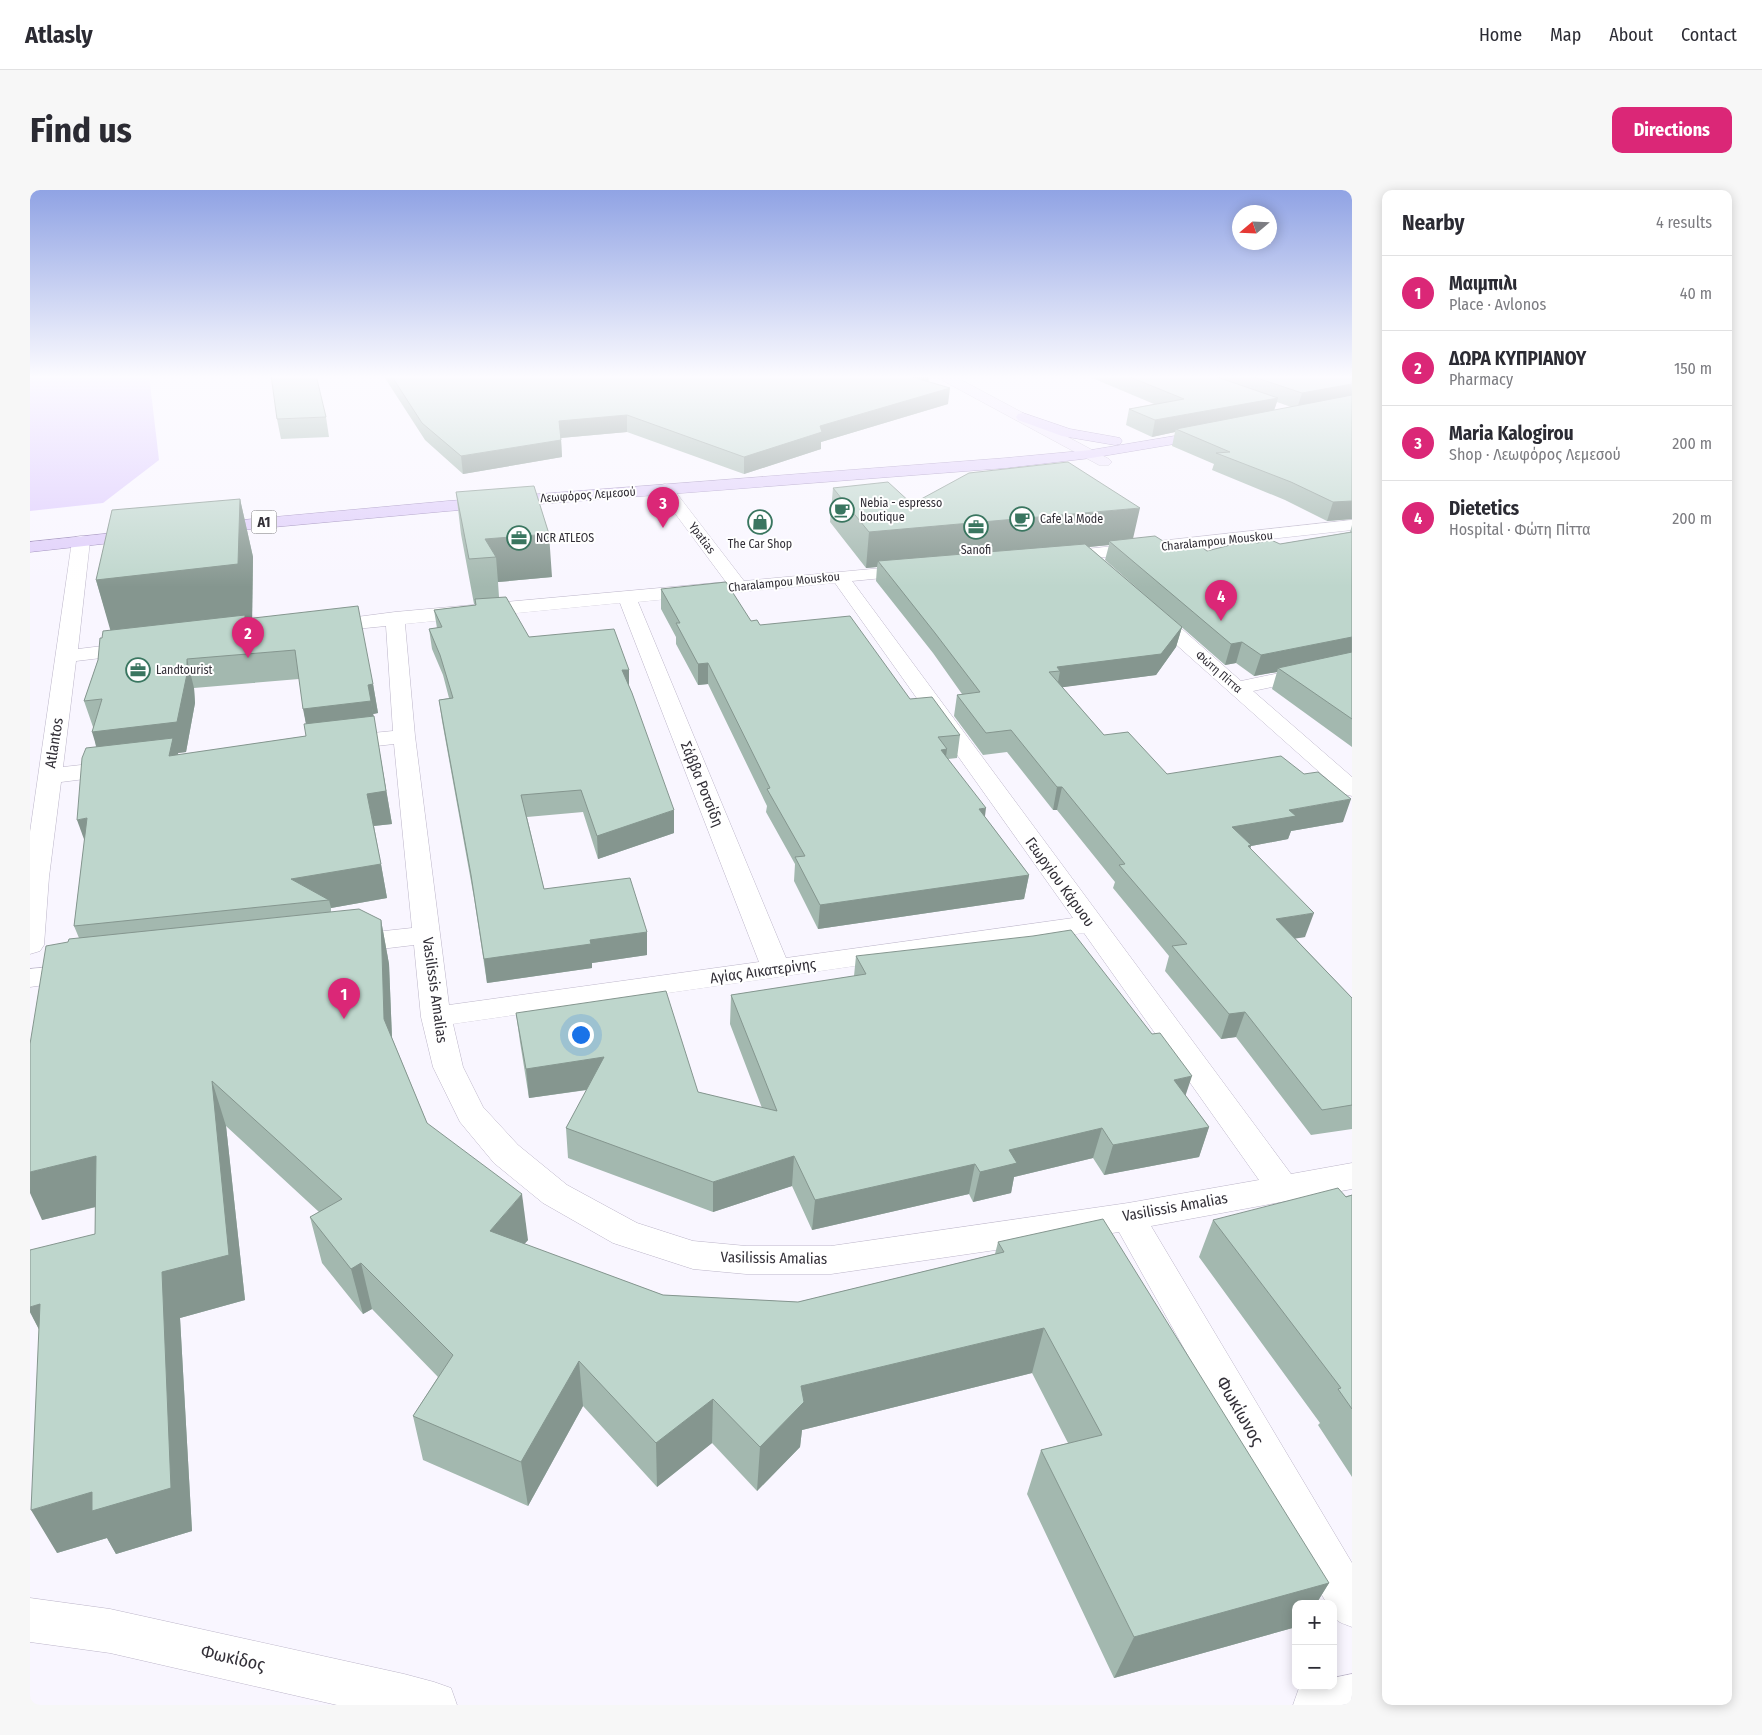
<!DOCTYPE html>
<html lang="en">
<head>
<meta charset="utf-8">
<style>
  :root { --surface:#fff; --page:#f7f7f7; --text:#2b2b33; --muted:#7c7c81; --line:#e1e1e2; --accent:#db2777 }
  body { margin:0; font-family:"Fira Sans Condensed",sans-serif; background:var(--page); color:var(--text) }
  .controls { position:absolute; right:15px; bottom:15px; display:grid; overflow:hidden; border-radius:10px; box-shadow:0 2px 12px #0003 }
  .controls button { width:45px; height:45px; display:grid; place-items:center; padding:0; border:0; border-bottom:1px solid var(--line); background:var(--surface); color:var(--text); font:25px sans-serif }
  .compass { position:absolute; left:1202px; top:15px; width:45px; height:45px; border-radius:50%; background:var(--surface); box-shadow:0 2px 12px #0003; rotate:251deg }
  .you { position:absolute; left:550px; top:844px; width:18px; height:18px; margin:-12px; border:4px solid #fff; border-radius:50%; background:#1a73e8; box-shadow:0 0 0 8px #1a73e833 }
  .badge { display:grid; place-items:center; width:32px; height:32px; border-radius:50%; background:var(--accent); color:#fff; font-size:16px; font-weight:700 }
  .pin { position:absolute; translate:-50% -41px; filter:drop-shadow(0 1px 2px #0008) }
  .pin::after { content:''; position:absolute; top:26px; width:18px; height:15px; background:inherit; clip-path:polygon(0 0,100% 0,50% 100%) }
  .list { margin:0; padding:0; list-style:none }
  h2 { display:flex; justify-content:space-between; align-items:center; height:65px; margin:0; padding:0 20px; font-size:21px }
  h2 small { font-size:16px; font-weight:400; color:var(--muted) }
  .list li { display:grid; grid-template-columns:32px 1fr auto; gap:15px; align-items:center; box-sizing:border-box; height:75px; padding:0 20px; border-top:1px solid var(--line) }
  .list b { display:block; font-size:19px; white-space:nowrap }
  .list p { margin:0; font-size:16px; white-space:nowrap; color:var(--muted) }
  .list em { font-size:16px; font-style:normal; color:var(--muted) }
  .map { position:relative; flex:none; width:1322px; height:1515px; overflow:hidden; border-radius:10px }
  header { display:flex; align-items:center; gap:30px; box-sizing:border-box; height:70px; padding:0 25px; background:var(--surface); border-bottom:1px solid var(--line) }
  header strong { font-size:24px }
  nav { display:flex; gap:28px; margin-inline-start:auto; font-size:18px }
  .intro { display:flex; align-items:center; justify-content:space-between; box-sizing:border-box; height:120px; padding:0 30px }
  h1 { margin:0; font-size:35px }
  .button { padding:12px 22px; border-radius:10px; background:var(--accent); color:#fff; font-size:18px; font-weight:700 }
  main { display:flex; gap:30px; padding:0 30px }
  aside { flex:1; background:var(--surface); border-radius:10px; box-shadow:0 2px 12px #0003 }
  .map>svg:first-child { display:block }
  .green { fill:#deccfe }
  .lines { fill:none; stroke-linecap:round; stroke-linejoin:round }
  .street-casing { stroke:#bcb5c9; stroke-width:1 }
  .secondary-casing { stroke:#bcb5c9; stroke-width:1 }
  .primary-casing { stroke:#9481b4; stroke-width:1 }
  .street { fill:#fff; fill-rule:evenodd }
  .secondary { fill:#efe6fc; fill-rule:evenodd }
  .primary { fill:#dfcefa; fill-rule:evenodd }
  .wall { fill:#a3b8af; fill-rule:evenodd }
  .shaded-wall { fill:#85968f }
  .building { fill:#bed6cc; stroke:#85968f }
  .labels { text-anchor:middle; stroke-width:4; stroke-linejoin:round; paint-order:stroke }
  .far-street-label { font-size:12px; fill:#333038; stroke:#fff }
  .far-poi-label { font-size:12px; fill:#333038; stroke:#fff; text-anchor:start }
  .shield { fill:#fff; stroke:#706e74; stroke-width:1 }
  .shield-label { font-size:14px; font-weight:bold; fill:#333038 }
  .street-label { font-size:15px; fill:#333038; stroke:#fff }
  .near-street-label { font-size:18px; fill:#333038; stroke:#fff }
</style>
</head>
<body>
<header>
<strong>Atlasly</strong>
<nav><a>Home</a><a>Map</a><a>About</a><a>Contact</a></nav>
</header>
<div class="intro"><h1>Find us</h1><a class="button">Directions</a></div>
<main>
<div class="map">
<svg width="1322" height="1515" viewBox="0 0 1322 1515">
  <rect width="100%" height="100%" fill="#f9f6ff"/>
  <!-- green -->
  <path class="green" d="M0,185h119l10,85 -56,43 -73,8z"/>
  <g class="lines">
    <!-- street casing -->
    <g class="street-casing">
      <g id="street">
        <path d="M635,294l6,2 73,95 170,-16 6,1 3,4 -3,4 -6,1 -62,6 439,593 61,-11v26l-201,37 201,337v64c-15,-6 -19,-5 -19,-23h-6l-208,-372 -288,42h-85l-53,-5 -80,-26 -70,-40 -49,-40 -34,-41 -27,-55 -12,-50 -7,-72 -67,8 -10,-3 -4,-6 4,-6 10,-3 65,-7 -18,-184 -53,6 -8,-2 -3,-5 3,-5 8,-2 52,-5 -7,-105 -61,6 -7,-2 -3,-4 3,-4 77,-10 331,-30 -69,-93 2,-3zM805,393l238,335 -287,40 -148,-356zM590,413l139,359 -310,43 -34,-269 -10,-112zM1054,743l175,247 -131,23 -297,43h-85l-53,-5 -56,-18 -70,-38 -49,-40 -35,-38 -20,-40 -10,-43z"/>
        <path d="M1322,330v10l-293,32 -6,-1 -3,-4 3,-4 6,-1z"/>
        <path d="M51,346l6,1 3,4 -12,108 57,-7 7,2 3,4 -3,4 -7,2 -59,7 -13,106 54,-6 8,2 3,5 -3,5 -8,2 -56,7 -12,95 -5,68 -4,6 -10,3v-122l42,-291 3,-4z"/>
        <path d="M1121,416l7,2 83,73 111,-23v12l-99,21 99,86v19l-8,-2 -200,-178 -2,-4 2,-4z"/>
        <path d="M48,774l10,3 4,6 -4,6 -58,8v-18z"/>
        <path d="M0,1408l80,11 294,65 30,8 17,6 6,17h-120l-227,-52 -80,-11z"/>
        <path d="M1322,1484v31h-59l6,-17 6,-2h28v-8z"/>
      </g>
    </g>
    <!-- secondary casing -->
    <g class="secondary-casing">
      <path id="secondary" d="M907,185h15l157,84 3,3 -3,3h-10l-161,-87z"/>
    </g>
    <!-- primary casing -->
    <g class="primary-casing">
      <g id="primary">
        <path d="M993,223l47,16 45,8 5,1 2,3 -2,3 -5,1 -53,-9 -44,-16 -2,-3 2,-3z"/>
        <path d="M1181,240l5,1 2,3 -2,3 -125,21 -85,10 -558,43 -239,22 -6,-1 -2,-4 2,-4 6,-1 239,-22 558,-43 85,-8z"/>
        <path d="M111,340l6,1 2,4 -2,4 -117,13v-10z"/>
      </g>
    </g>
    <!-- street -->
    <use href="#street" class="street"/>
    <!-- secondary -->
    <use href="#secondary" class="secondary"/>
    <!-- primary -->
    <use href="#primary" class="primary"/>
  </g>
  <!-- wall -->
  <g class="wall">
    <path d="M353,185h546l-1,7 20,22 -127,38v7l-77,25 -117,-42 -66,6 1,19 -99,17 -38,-34z"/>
    <path d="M1055,185h267v144l-25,2 -42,-21 -73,-30 2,-6 -42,-18 3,-14 -23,5 -26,-12 3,-16 25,-5zM1247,212l14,5 -17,3z"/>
    <path d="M296,227l3,20 -48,2 -4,-20z"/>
    <path d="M803,298l79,16 221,34 38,8 36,5 50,-8 23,1 70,-12 2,-7v222l-80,-58 5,-17 -23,4 -18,-13 -11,2 -120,-105 4,-15 -20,2 93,80 -6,20 -20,28 -94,12 42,48 63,39 176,48 -52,9 -3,8 -37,7 -1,2 55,89 -10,1 57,60v131l-41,6 -75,-98 -15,2 -56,-68 4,-15 -56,-68 2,-6 -58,-72h-4l-46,-58 -24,3 -29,-39 3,-21 5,-1 -29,-41 -57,-72 1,-14 -11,1 -36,-46z"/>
    <path d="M426,302l96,85 -54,5 1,15 30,40 100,33v16l45,147 -76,26 -15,-47 -56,5 17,72 103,43v23l-55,8v5l-105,15 -13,-85 -32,-177 -3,-21 10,-2 -6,-23 -11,-26 -3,-20 8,-1 -3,-18 41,-5v-1h-1l-13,-70z"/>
    <path d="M210,309l13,58 -1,61 121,66 5,29 -5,1 19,110 -18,2 13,72 -56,10v4l50,8 8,44 3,74 35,85 101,117 -4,4 139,51 135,7 197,-48 3,-12 331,341 -13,21h-20v23l-182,51 -87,-184 14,-44 27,-7 -36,-70 -230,57 -2,17 -43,44 -45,-48 -55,44 -74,-81 -55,100 -105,-46 -10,-44 25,-39 -66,-68 -9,5 -41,-51 -12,-46 9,-5 -93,-86 19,174 -65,18 12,213 -76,23 -9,-16 -50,15 -18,-224 -9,-17 65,-78 1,-27 -54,13 26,-278 11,-4 -5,-12 22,-179 -3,-20 -9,-26 14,-41 4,-22 9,-8 -15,-50zM269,489l7,45v12l-128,19v-2l8,-1 9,-49 -1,-15z"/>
    <path d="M631,399l90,32 159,78 50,36 -3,23 -9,1 37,58 44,58 -5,24 -206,30 -24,-48 1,-17 -29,-52 1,-6 -59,-122 -10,1 -22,-41v-7l-15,-28z"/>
    <path d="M826,766l330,140 23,31 -10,30 -95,18 -11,-17 -79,19 -3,16 -38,9 -4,-8 -157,36 -20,-44 -79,26 -145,-54 -2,-30 21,-38 -58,8 -9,-56 -4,-29 182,79 64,16 -32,-84 1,-29 123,-19z"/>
    <path d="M1322,1005v282l-34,-52 2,-2 -121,-166 14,-37z"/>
  </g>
  <!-- shaded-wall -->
  <g class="shaded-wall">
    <path d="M882,185h17l-1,10 -19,-9z"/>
    <path d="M1322,194v15l-55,10 5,-16z"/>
    <path d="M920,198l-2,16 -127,38v7l-77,25v-17l76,-31z"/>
    <path d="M1248,208l-5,16 -97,15 -1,3 -23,5 3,-17z"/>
    <path d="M597,225v17l-67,6 -1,-17z"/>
    <path d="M531,250l1,17 -99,17 -2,-18z"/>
    <path d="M210,309l13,58 -1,70 -138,16 -18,-63z"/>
    <path d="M1322,311v18l-25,2 6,-19z"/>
    <path d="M1110,318l-8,35 -23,-2v4l-227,22 -4,-6 -1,6 -11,1 3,-36z"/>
    <path d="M519,344l3,43 -54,5 -2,-25 -11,-18z"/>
    <path d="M1152,437l-6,20 -20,28 -99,13 3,-17 -3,-4z"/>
    <path d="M1322,447v20l-74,11 -1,4 -23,4 7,-21z"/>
    <path d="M1212,452l-6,21 -11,2 6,-21z"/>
    <path d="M157,469l7,29 1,15 -9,49 -8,1 4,17 -81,-8 -9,-30z"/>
    <path d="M678,473v21l-10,1v-21z"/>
    <path d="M592,480h7v20z"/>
    <path d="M343,494l5,29 -5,1 -5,-29z"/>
    <path d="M341,511l21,123 -19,2 -64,-87 -6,-30z"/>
    <path d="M917,559l-3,23 -3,-22z"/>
    <path d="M1027,597h5l-5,23h-4z"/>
    <path d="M1321,609l-8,23 -52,9 -3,8 -37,7 -7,23 -12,-42 57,-17z"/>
    <path d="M956,618l-3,24 -4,-23z"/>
    <path d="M644,620v23l-76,26 -1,-23z"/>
    <path d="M57,628l2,35 -12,-33z"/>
    <path d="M351,674l6,34 -56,10 -2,-8 -38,-21z"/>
    <path d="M999,685l-5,24 -206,30 2,-24z"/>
    <path d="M1284,723l-9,24 -37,6 8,-24z"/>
    <path d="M351,730l8,44 4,100 -9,-45z"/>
    <path d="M617,742v23l-55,8v5l-105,15 -3,-24 106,-19z"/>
    <path d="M1215,822l-9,25 -15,2 8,-25z"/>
    <path d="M574,867l2,30 -77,11 -3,-29z"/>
    <path d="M1162,886l-10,30 -8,-26z"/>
    <path d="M182,891l14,45 19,174 -65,18 12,213 -76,23 -9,-16 -50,15 -26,-43 61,-18 70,-220z"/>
    <path d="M1179,937l-10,30 -95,18 9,-30z"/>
    <path d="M1072,938l-9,30 -79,19 -3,16 -38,9 7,-30 29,-22z"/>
    <path d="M66,966l19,46 -73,18 -12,-27v-21z"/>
    <path d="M764,966l-2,30 -79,26v-30z"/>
    <path d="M945,974l-6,30 -157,36 3,-30z"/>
    <path d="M492,1004l6,46 -32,36 -6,-45z"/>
    <path d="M331,1073l11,46 -9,5 -12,-45z"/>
    <path d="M10,1114l11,49 -21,-41v-5z"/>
    <path d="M1014,1138l-12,45 -230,57 -2,17 -43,44 3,-44 41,-61z"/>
    <path d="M549,1171l4,45 -55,100 -7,-44z"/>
    <path d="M683,1209l-1,44 -55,44 -1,-44z"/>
    <path d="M1299,1393l-13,21h-20v23l-182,51 20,-41z"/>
  </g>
  <!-- building -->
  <g class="building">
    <path d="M241,185h45l10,42 -49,2z"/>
    <path d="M361,185h521l-3,1 41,12 -130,38 2,6 -78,25 -117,-42 -68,6 2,19 -100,16 -39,-33z"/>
    <path d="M1095,185h86l67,23 -123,22 -26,-11 55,-10z"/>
    <path d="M1218,185h104v9l-50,9z"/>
    <path d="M1322,205v106l-19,1 -42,-20 -75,-29 14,-1 -54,-23z"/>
    <path d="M1038,272l72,46 -271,24 -36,-44 55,-6 24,22 57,-31z"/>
    <path d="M504,296l15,48 -64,5 11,18 -27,2 -13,-67z"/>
    <path d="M210,309l-2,65 -142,16 16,-70z"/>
    <path d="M1322,342v105l-91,18 -19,-13 -11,2 -122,-103 46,-5 16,10 26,-2 10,7 43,-11 7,3 14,-3 9,4z"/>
    <path d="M1055,354l97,83 -21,27 -104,13 3,4 -11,1 55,63 24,-3 39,42 114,-18 23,18 14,-2 33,27 -62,11 7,6 -64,11 19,18 -3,1 66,67 -38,6 76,79v107l-30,5 -77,-98 -16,2 -57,-68 15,-2 -68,-79 6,-1 -63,-77h-5l-46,-57 -25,3 -29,-38 23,-3 -45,-59 -57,-72z"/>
    <path d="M696,392l25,39 6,-1 3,5 90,-9 60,83 22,-2 28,38 -22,2 9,12 -6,1 45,58 -7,1 50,66 -209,30 -25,-48 10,-1 -38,-67 3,-1 -62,-125 -10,1 -22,-41h4l-19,-34z"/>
    <path d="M476,407l23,40 85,-8 15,41h-7l10,23 42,117 -77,26 -16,-46 -60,5 23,94 86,-11 17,54 -57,8 1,4 -107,15 -13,-84 -32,-175 14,-2 -13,-43 -11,-26 13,-2 -8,-17 42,-5 -1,-6z"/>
    <path d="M328,416l15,78 -5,1 3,16 -68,8 -8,-59 -108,9v15l-10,48 -85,10 10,-33 -18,2 14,-41 2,-22h2l1,-7 142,-16v4z"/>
    <path d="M1322,462v67l-74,-51z"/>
    <path d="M344,526l12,75 -19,3 14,70 -90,15 38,21 -255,26 13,-108 -10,2 5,-62 4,-10 87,-10 -4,18 137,-20 -2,-12z"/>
    <path d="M329,719l22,11 3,99 43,104 95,71 -32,37 173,64 135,7 206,-50 -6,-10 105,-23 226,364 -195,54 -93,-187 61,-15 -58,-107 -243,58 3,16 -44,45 -47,-48 -57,44 -77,-82 -58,101 -108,-46 40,-61 -92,-92 -10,6 -41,-52 32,-18 -130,-118 17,174 -67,17 9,216 -79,23v-19l-61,18 9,-206 -10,3v-57l65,-16 1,-78 -66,16v-128l16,-98 22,-4 1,-3z"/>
    <path d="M1041,740l81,104 8,-1 32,43 -18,4 35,47 -96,18 -11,-17 -93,22 8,13 -37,9 -5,-8 -160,36 -21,-44 -81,26 -147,-54 38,-71 -78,12 -10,-56 150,-22 32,101 79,19 -46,-116 135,-21 -10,-18 177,-20z"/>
    <path d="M1308,998l8,9 6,-2v214l-14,-20 3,-1 -128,-168z"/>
  </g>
  <!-- sky -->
  <linearGradient id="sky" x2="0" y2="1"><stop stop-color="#90a3e4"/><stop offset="0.47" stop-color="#fcfbff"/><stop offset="1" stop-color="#fcfbff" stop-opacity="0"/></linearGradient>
  <rect width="1322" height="397" fill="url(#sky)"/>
  <!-- icons -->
  <defs>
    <g id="cafe-ring" transform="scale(1.25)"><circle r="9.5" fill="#fff" stroke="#3a7660" stroke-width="1.5"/><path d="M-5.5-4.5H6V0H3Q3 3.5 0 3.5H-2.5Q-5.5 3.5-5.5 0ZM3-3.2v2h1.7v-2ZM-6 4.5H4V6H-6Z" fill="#3a7660"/></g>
    <g id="shop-ring" transform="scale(1.25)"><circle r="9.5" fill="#fff" stroke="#3a7660" stroke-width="1.5"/><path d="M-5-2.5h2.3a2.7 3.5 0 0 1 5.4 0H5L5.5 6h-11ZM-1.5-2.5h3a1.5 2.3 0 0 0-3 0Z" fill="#3a7660"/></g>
    <g id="office-ring" transform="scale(1.25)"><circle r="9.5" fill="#fff" stroke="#3a7660" stroke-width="1.5"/><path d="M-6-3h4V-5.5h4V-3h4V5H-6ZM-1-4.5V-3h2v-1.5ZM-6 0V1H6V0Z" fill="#3a7660"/></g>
  </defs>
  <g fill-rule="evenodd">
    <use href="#cafe-ring" x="812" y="320"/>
    <use href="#cafe-ring" x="992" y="329"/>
    <use href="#shop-ring" x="730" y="332"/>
    <use href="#office-ring" x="946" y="337"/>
    <use href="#office-ring" x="489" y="348"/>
    <use href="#office-ring" x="108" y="480"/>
  </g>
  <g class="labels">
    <!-- far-street labels -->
    <g class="far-street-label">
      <text transform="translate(558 305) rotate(-4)" y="4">Λεωφόρος Λεμεσού</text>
      <text transform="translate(672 348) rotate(53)" y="4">Ypatias</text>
      <text transform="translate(1187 351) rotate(-6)" y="4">Charalampou Mouskou</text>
      <text transform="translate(754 392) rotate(-6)" y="4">Charalampou Mouskou</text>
      <text transform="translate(1189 482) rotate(41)" y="4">Φώτη Πίττα</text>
    </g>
    <!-- far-poi labels -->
    <g class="far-poi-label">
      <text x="830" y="317">Nebia - espresso<tspan x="830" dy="14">boutique</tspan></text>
      <text x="1010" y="333">Cafe la Mode</text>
      <text x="506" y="352">NCR ATLEOS</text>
      <text x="730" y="358" text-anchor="middle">The Car Shop</text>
      <text x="946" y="364" text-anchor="middle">Sanofi</text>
      <text x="126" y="484">Landtourist</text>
    </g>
    <!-- shield labels -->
    <rect class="shield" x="221.5" y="320.5" width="25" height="23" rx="4"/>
    <g class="shield-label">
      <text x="234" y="337">A1</text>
    </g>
    <!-- street labels -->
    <g class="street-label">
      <text transform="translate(24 553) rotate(-81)" y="5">Atlantos</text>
      <text transform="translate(672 594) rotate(68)" y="5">Σάββα Ροτσίδη</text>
      <text transform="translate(1030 692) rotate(54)" y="5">Γεωργίου Κάρυου</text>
      <text transform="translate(733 781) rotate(-8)" y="5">Αγίας Αικατερίνης</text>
      <text transform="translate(405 800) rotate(82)" y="5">Vasilissis Amalias</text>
      <text transform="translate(1145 1017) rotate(-10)" y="5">Vasilissis Amalias</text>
      <text transform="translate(744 1068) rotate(1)" y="5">Vasilissis Amalias</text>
    </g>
    <!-- near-street labels -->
    <g class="near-street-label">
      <text transform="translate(1210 1221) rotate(60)" y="6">Φωκίωνος</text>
      <text transform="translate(203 1468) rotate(13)" y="6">Φωκίδος</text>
    </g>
  </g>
</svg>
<div class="controls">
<button>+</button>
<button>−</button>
</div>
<svg class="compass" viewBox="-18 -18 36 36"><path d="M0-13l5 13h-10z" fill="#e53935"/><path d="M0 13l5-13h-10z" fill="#7c7c81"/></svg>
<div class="you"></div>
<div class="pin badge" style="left:314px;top:829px">1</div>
<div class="pin badge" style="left:218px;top:468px">2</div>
<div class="pin badge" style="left:633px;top:338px">3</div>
<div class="pin badge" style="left:1191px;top:431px">4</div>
</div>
<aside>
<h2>Nearby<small>4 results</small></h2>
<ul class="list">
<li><span class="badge">1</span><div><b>Μαιμπιλι</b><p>Place · Avlonos</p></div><em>40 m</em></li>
<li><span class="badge">2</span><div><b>ΔΩΡΑ ΚΥΠΡΙΑΝΟΥ</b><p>Pharmacy</p></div><em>150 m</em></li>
<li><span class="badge">3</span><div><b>Maria Kalogirou</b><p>Shop · Λεωφόρος Λεμεσού</p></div><em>200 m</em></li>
<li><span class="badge">4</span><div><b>Dietetics</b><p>Hospital · Φώτη Πίττα</p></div><em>200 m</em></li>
</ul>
</aside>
</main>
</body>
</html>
